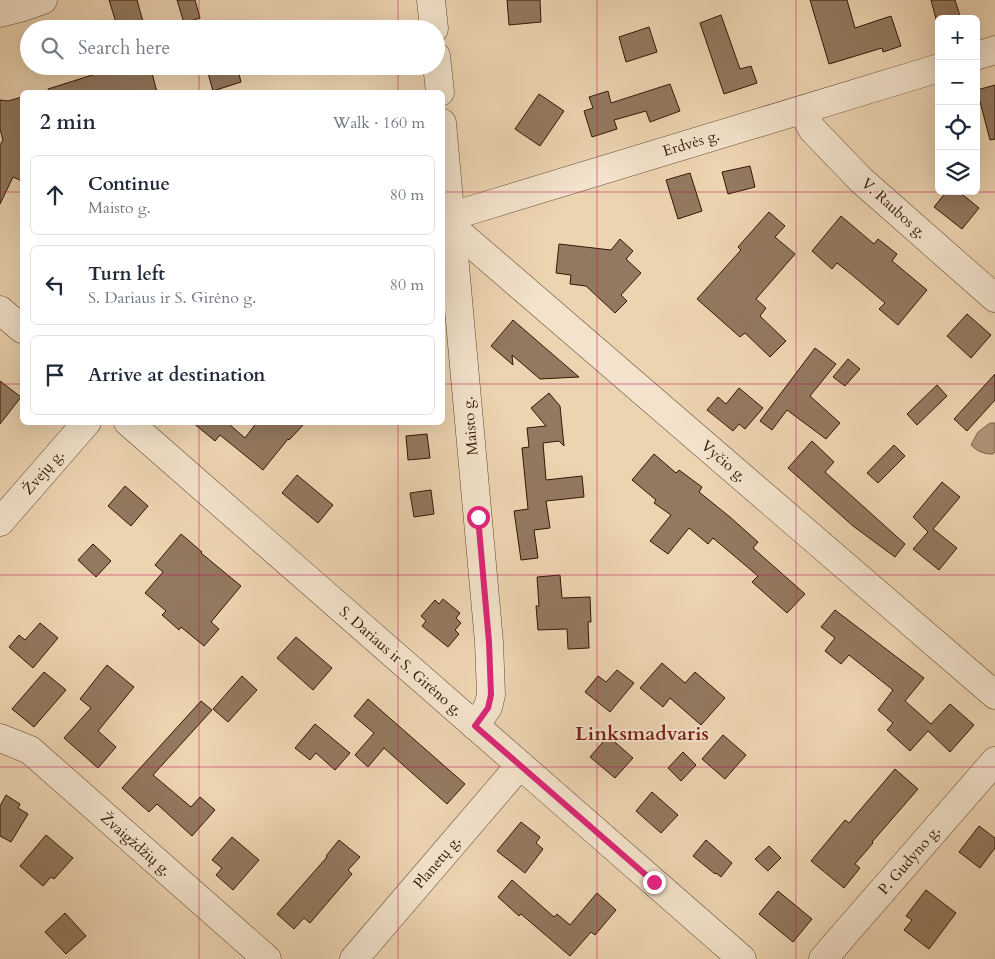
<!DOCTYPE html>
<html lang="en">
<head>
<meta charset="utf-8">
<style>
  :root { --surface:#fff; --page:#f2f2f3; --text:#1f2937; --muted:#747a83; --line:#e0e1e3 }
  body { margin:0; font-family:Cardo,serif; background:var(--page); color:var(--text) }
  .controls { position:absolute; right:15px; top:15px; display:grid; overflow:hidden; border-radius:8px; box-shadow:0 5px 20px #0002 }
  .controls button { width:45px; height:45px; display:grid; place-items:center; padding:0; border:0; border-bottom:1px solid var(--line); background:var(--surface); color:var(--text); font:25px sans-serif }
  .stop { position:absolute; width:15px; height:15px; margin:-11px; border:4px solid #db2777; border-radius:50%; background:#fff }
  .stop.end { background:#db2777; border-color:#fff; box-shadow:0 1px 5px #0008 }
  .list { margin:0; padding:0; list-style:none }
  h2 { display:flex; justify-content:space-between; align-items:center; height:65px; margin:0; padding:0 20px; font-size:21px }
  h2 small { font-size:16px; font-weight:400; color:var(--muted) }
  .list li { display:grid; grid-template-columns:32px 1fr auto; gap:15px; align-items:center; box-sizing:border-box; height:80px; margin:0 10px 10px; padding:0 10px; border:1px solid var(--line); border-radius:8px }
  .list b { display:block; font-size:19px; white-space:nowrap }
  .list p { margin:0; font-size:16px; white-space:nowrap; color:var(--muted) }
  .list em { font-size:16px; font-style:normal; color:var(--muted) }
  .icon { flex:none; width:28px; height:28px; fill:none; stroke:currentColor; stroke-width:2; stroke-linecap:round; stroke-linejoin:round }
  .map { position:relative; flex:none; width:995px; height:959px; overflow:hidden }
  .search { position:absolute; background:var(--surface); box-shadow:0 5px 20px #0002; left:20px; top:20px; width:425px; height:55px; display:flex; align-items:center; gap:12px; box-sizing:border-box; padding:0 18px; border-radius:28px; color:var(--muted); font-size:19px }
  .panel { position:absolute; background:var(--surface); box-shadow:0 5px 20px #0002; left:20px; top:90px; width:425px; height:335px; border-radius:8px }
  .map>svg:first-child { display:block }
  .water { fill:#ad9477; stroke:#7c624a }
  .building { fill:#93795f; stroke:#321706 }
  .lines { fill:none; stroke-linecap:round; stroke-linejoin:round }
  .minor-casing { stroke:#614631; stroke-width:29 }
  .minor { stroke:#f3e3cc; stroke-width:28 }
  .route { stroke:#db2777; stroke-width:6 }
  .grid { fill:none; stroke:#c2185b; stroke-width:1; stroke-opacity:0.55 }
  .labels { text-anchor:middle; stroke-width:4; stroke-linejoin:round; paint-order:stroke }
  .street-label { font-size:15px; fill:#321706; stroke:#f3e3cc }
  .district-label { font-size:20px; font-weight:bold; fill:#7a1f14; stroke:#f3e3cc }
</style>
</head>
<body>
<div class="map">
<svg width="995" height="959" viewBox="0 0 995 959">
  <rect width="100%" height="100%" fill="#edd4b1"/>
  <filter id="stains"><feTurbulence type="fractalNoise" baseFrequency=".004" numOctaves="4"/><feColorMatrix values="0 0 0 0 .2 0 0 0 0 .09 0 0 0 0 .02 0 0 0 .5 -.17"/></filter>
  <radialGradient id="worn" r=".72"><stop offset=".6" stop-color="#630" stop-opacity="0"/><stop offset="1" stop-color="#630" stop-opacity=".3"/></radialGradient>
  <!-- water -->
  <path class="water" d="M990,423h5v29l-2,2c-9,0 -15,-2 -22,-9l7,-13z"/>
  <!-- building -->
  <g class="building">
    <path d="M109,0h28l8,29h-27z"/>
    <path d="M177,0h18l5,18 -16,5z"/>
    <path d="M507,0h33l1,22 -32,3z"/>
    <path d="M810,0h37l8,28 36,-12 10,30 -18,6 -1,-4 -53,16z"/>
    <path d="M931,0h24l6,19h-25z"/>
    <path d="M721,15l19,54 11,-3 6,17 -33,11 -24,-71z"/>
    <path d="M649,27l8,25 -31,10 -7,-25z"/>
    <path d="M121,66h29l7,26h-108l-1,-3z"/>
    <path d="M206,66h31l4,16 -28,9z"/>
    <path d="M670,84l10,27 -30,11 -4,-11 -32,9 3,9 -25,8 -8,-26 9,-3 -4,-11 19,-6 3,12z"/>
    <path d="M995,85v54l-5,1 -13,-50z"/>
    <path d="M539,94l25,17 -24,35 -25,-17z"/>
    <path d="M22,97v84l-9,-4 -13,27v-59l3,-5 -3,-11v-29l8,1z"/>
    <path d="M750,166l5,21 -27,7 -6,-22z"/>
    <path d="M690,173l12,38 -24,8 -12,-39z"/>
    <path d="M947,191h11l21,17 -17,21 -28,-22z"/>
    <path d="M769,212l16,14 -10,11 20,17 -39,45 10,9 -6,8 26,25 -16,16 -25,-24 -5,4 -43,-38 44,-49 -3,-3z"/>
    <path d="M841,216l33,28 4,-5 19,15 -5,7 35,29 -29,35 -19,-16 6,-6 -34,-29 -14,-11 -5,6 -20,-18z"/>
    <path d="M620,239l13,12 -7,8 15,14 -20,22 6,6 -12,12 -29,-27 -16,-2 1,-9 -15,-2 3,-29 52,6z"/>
    <path d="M967,314l24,21 -20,23 -24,-22z"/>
    <path d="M513,320l30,26 36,31 -39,2 -28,-24 1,10 -22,-19z"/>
    <path d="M815,348l21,16 -26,32 30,27 -14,16 -39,-29 -15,20 -12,-9z"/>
    <path d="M848,359l12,10 -15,17 -12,-9z"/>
    <path d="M995,374v26l-28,31 -13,-12z"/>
    <path d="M0,381l21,16 -21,27z"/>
    <path d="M937,385l10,11 -30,29 -10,-11z"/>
    <path d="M739,388l24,20 -18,21 -6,-5 -6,7 -26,-21 11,-13 8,7z"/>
    <path d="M549,393l11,13 4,40 -5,-5 -16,2 3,37 36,-4 2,21 -38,4 4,27 -16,2 4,28 -17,2 -7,-49 14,-2 -6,-61 7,-1 -2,-19 19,-2 -15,-18z"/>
    <path d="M192,422h39l-2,2 16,14 12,-16h49l-17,18 -1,-1 -25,31 -43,-35 -5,6z"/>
    <path d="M427,434l3,24 -22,2 -2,-24z"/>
    <path d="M812,441l22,21 -9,10 80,72 -10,13 -42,-31 -65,-58z"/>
    <path d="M894,445l11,11 -27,27 -11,-10z"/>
    <path d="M654,454l22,19 3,-3 23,17 -3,5 31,25 28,25 -5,6 52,46 -18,19 -35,-31 6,-6 -45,-38 -5,6 -19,-16 -21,26 -18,-13 21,-26 -17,-12 2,-3 -24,-20z"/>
    <path d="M297,475l36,30 -15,18 -36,-30z"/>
    <path d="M942,482l18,15 -27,32 24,19 -18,22 -26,-21 15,-17 -15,-15z"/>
    <path d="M125,486l23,20 -17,20 -23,-20z"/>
    <path d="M431,490l3,24 -20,3 -4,-24z"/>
    <path d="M181,534l21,18 -1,1 40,33 -30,36 8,7 -15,17 -23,-19 -2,3 -17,-15 4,-4 -21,-18 18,-21 -8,-7z"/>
    <path d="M93,544l18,17 -15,16 -18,-17z"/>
    <path d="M560,575l2,23 28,-1 1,25h-3l1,26 -21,1 -1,-20 -29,1 -2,-24h3l-2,-29z"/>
    <path d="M443,599l17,14 -4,5 5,5 -6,7 4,4 -11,13 -26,-21 4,-5 -5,-5 14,-16 4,4z"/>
    <path d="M835,610l89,68 -19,23 26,23 19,-20 24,21 -24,27 -22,-21 -18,20 -23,-21 6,-7 -15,-13 15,-20 -44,-35 -8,9 -16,-13 10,-13 -14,-11z"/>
    <path d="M40,623l18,15 -25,30 -24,-21 10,-12 6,5z"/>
    <path d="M296,637l36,31 -19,22 -36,-32z"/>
    <path d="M662,663l23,20 10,-11 30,26 -24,27 -31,-27 -7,9 -23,-19z"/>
    <path d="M107,665l27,22 -36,44 18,16 -18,21 -34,-30 27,-30 -11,-9z"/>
    <path d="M617,670l17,13 -24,29 -25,-20 13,-16 8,6z"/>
    <path d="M44,672l22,18 -32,37 -22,-18z"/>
    <path d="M242,676l15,14 -29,32 -15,-13z"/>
    <path d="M368,699l97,85 -18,20 -63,-56 -16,19 -13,-12 19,-22 -20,-17z"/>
    <path d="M201,701l11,9 -59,65 38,32 9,-10 15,13 -23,26 -35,-32 -8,8 -27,-24z"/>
    <path d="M315,724l35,29 -15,17 -19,-17 -6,7 -15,-12z"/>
    <path d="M723,735l23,20 -21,24 -23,-20z"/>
    <path d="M608,736l25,22 -18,20 -25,-21z"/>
    <path d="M683,752l13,13 -15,16 -13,-13z"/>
    <path d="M895,769l23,20 -46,53 1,1 -18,21 5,4 -16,20 -33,-27 34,-41 4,3z"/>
    <path d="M652,792l26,23 -17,18 -25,-22z"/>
    <path d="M6,795l14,9 -2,4 10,6 -17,28 -11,-6v-30z"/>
    <path d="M521,822l19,15 -4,6 7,6 -18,24 -28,-22z"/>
    <path d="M979,826l16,12v10l-15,20 -21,-16z"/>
    <path d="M46,835l27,23 -19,21 -3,-2 -8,9 -23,-20z"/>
    <path d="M232,837l27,23 -26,30 -17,-15 6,-7 -10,-8z"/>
    <path d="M339,840l21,17 -12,13 4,4 -42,49 -6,-5 -10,11 -17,-15 50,-57 -1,-1z"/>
    <path d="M706,840l26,23 -11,14 -5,-4 -1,1 -22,-18z"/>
    <path d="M769,846l12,12 -13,13 -13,-12z"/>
    <path d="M512,880l42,37 3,-3 13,11 27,-32 19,17 -21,25 -4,-3 -21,24 -49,-42 -2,2 -21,-19z"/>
    <path d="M926,890l30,23 -27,36 -25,-19 8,-10 -6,-4z"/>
    <path d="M778,891l34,28 -19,23 -34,-28z"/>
    <path d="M65,913l21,23 -20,18 -21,-22z"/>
  </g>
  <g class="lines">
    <!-- minor casing -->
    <g class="minor-casing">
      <g id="minor">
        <path d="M431,0l3,29"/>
        <path d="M0,13l20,-5 23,-8"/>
        <path d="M436,56l4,36"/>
        <path d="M976,56l19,-6"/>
        <path d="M802,110l10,19 49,51 134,118"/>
        <path d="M442,123l47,519 2,53 -3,12 -13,19"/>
        <path d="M442,219l497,-151"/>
        <path d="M452,227l543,468"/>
        <path d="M0,310l22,19"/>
        <path d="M128,422l614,537"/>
        <path d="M0,522l87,-100"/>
        <path d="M0,738l30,12 237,209"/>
        <path d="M354,959l166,-194"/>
        <path d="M823,959l172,-198"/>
      </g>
    </g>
    <!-- minor -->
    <use href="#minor" class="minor"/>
  </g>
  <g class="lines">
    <!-- route -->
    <path class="route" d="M478,517l11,125 2,53 -3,13 -13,18 179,156"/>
  </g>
  <!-- grid -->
  <path class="grid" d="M199,0v29M398,0v29M597,0v959M796,0v959M199,66v26M398,66v26M0,192h22M442,192h553M0,384h22M442,384h553M199,422v537M398,422v537M0,575h995M0,767h995"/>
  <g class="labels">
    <!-- street labels -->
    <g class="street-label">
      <text transform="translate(691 143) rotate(-17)" y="5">Erdvės g.</text>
      <text transform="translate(894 208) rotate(42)" y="5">V. Raubos g.</text>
      <text transform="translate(470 426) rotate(-95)" y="5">Maisto g.</text>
      <text transform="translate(724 461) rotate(41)" y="5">Vyčio g.</text>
      <text transform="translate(43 472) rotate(-49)" y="5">Žvejų g.</text>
      <text transform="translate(401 661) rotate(41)" y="5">S. Dariaus ir S. Girėno g.</text>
      <text transform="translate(136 844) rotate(41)" y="5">Žvaigždžių g.</text>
      <text transform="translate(909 860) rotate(-49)" y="5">P. Gudyno g.</text>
      <text transform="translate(437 862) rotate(-50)" y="5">Planetų g.</text>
    </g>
    <!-- district labels -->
    <g class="district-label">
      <text x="642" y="740">Linksmadvaris</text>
    </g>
  </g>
  <rect width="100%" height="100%" filter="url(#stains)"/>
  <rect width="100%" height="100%" fill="url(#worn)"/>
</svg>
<div class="controls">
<button>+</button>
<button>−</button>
<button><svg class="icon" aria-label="locate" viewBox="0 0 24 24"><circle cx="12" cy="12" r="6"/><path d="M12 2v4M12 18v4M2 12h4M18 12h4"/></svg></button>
<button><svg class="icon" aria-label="layers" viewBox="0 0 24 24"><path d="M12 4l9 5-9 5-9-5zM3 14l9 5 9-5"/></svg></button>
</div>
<div class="stop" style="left:478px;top:517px"></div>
<div class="stop end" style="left:654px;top:882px"></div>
<div class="search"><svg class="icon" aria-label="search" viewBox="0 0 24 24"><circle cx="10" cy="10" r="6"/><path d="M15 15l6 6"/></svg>Search here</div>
<section class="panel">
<h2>2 min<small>Walk · 160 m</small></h2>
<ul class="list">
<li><svg class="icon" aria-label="ahead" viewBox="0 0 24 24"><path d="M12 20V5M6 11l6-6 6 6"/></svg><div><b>Continue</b><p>Maisto g.</p></div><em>80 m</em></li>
<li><svg class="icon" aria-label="left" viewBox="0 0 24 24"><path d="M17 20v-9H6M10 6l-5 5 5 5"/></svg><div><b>Turn left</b><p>S. Dariaus ir S. Girėno g.</p></div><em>80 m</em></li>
<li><svg class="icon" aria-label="arrive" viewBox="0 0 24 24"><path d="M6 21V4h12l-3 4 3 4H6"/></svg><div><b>Arrive at destination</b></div></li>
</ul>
</section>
</div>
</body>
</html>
